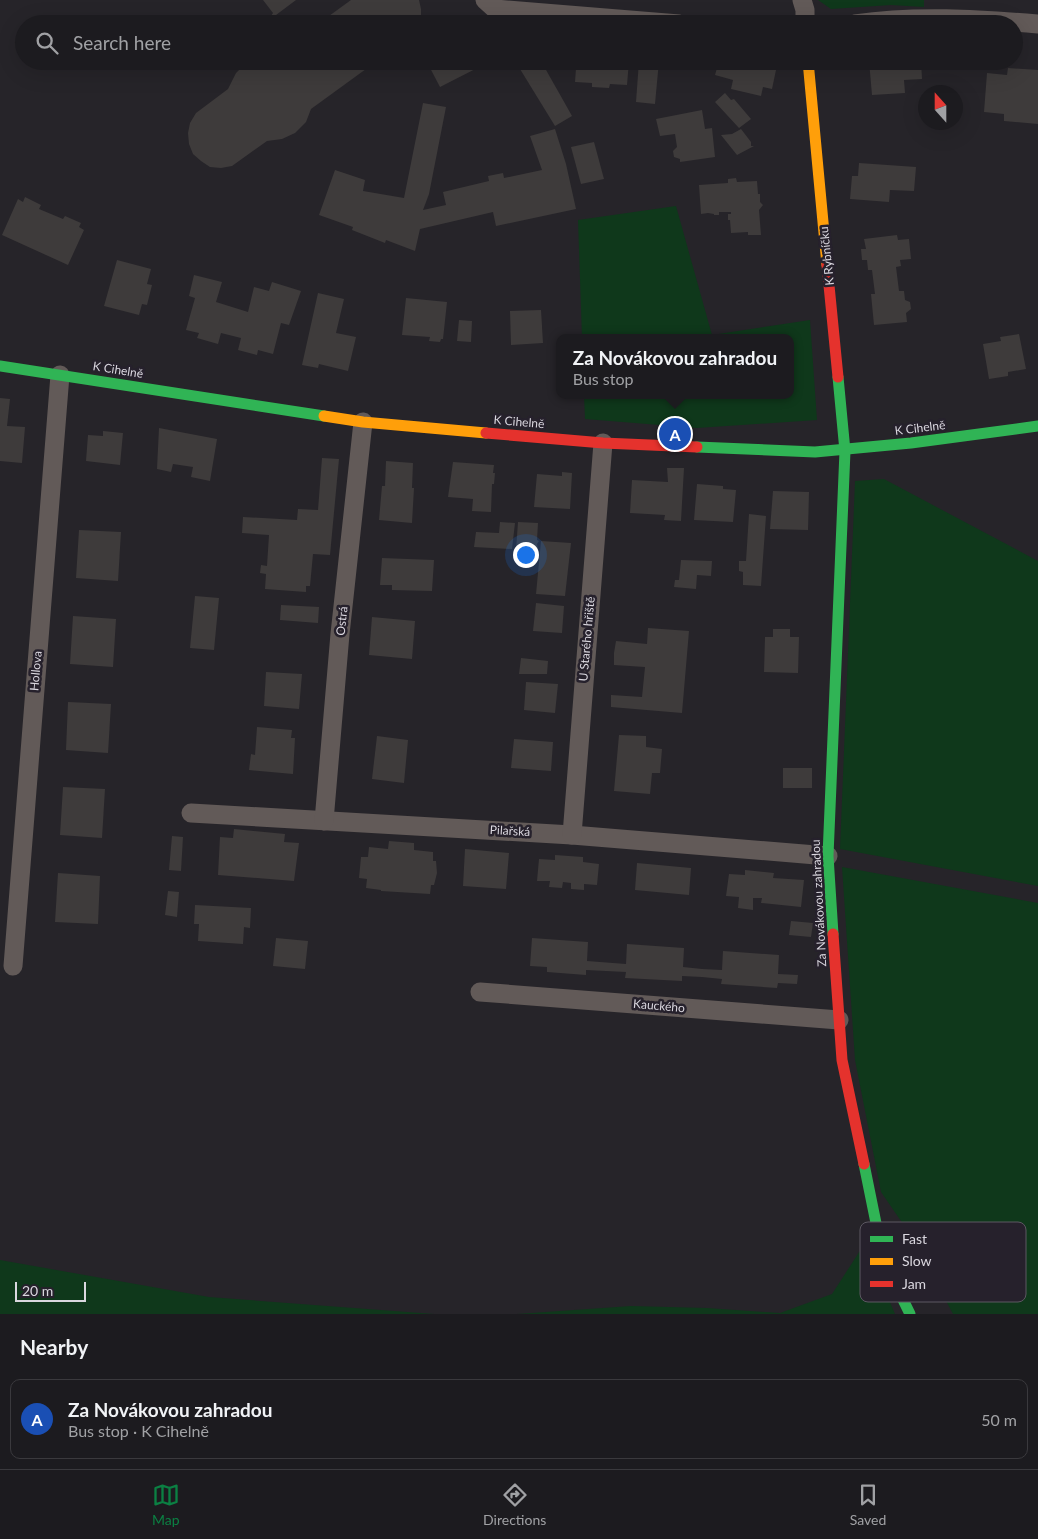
<!DOCTYPE html>
<html lang="en">
<head>
<meta charset="utf-8">
<style>
  :root { --surface:#1c1b1f; --page:#29282c; --text:#f1f3f6; --muted:#a0a1a4; --line:#3a393d; --accent:#0b8043 }
  body { margin:0; font-family:Lato,sans-serif; background:var(--page); color:var(--text) }
  .compass { position:absolute; left:918px; top:85px; width:45px; height:45px; border-radius:50%; background:var(--surface); box-shadow:0 5px 20px #0002; rotate:339deg }
  .scale { position:absolute; left:15px; bottom:12px; width:71px; box-sizing:border-box; padding-left:5px; border:2px solid #dad7df; border-top:0; font-size:14px; line-height:18px; white-space:nowrap; color:#dad7df; -webkit-text-stroke:4px #26212c; paint-order:stroke }
  .you { position:absolute; left:525px; top:554px; width:18px; height:18px; margin:-12px; border:4px solid #fff; border-radius:50%; background:#1a73e8; box-shadow:0 0 0 8px #1a73e833 }
  .badge { display:grid; place-items:center; width:32px; height:32px; border-radius:50%; background:var(--accent); color:#fff; font-size:16px; font-weight:700 }
  .pin { position:absolute; translate:-50% -50%; border:2px solid #fff; box-shadow:0 1px 5px #0006 }
  .popup { position:absolute; left:556px; top:334px; width:238px; height:65px; box-sizing:border-box; display:grid; place-content:center; border-radius:10px; background:var(--surface); filter:drop-shadow(0 1px 4px #0005); font-size:16px; white-space:nowrap; color:var(--muted) }
  .popup b { font-size:19px; color:var(--text) }
  .popup::after { content:''; position:absolute; left:50%; top:100%; margin-left:-10px; border:10px solid transparent; border-top-color:var(--surface) }
  .list { margin:0; padding:0; list-style:none }
  h2 { display:flex; justify-content:space-between; align-items:center; height:65px; margin:0; padding:0 20px; font-size:21px }
  h2 small { font-size:16px; font-weight:400; color:var(--muted) }
  .list li { display:grid; grid-template-columns:32px 1fr auto; gap:15px; align-items:center; box-sizing:border-box; height:80px; margin:0 10px 10px; padding:0 10px; border:1px solid var(--line); border-radius:10px }
  .list b { display:block; font-size:19px; white-space:nowrap }
  .list p { margin:0; font-size:16px; white-space:nowrap; color:var(--muted) }
  .list em { font-size:16px; font-style:normal; color:var(--muted) }
  .icon { flex:none; width:28px; height:28px; fill:none; stroke:currentColor; stroke-width:2; stroke-linecap:round; stroke-linejoin:round }
  .map { position:relative; flex:none; width:1038px; height:1314px; overflow:hidden }
  .search { position:absolute; background:var(--surface); box-shadow:0 5px 20px #0002; left:15px; right:15px; top:15px; height:55px; display:flex; align-items:center; gap:12px; box-sizing:border-box; padding:0 18px; border-radius:28px; color:var(--muted); font-size:19px }
  .sheet { height:155px; background:var(--surface) }
  nav { display:flex; justify-content:space-around; align-items:center; box-sizing:border-box; height:70px; border-top:1px solid var(--line); background:var(--surface); font-size:14px; color:var(--muted) }
  nav a { display:grid; justify-items:center; gap:2px }
  nav .on { color:var(--accent) }
  .map>svg:first-child { display:block }
  .green { fill:#0f381b }
  .building { fill:#3e3b3b }
  .lines { fill:none; stroke-linecap:round; stroke-linejoin:round }
  .street { stroke:#625a58; stroke-width:19 }
  .fast { stroke:#30b455; stroke-width:11 }
  .slow { stroke:#ff9f0a; stroke-width:11 }
  .jam { stroke:#e5322d; stroke-width:11 }
  .labels { text-anchor:middle; stroke-width:5; stroke-linejoin:round; paint-order:stroke }
  .street-label { font-size:12px; fill:#dad7df; stroke:#26212c }
  .key { fill:#26212c; stroke:#5c5862; stroke-width:1 }
  .key-label { font-size:14px; fill:#dad7df }
</style>
</head>
<body>
<div class="map">
<svg width="1038" height="1314" viewBox="0 0 1038 1314">
  <rect width="100%" height="100%" fill="#262429"/>
  <!-- green -->
  <g class="green">
    <path d="M818,0h106v7l-33,-2 -60,4z"/>
    <path d="M676,206l36,129 98,-15 7,100 -120,8 -112,-9 -1,-24h206v-57h-208l-4,-118z"/>
    <path d="M884,479l154,82v325l-198,-37 15,-368z"/>
    <path d="M842,867l196,36v411h-85l-39,-74 -33,-48 -26,-132z"/>
    <path d="M865,1243l30,71h-378l114,-8 76,2 73,5 52,-19z"/>
    <path d="M0,1260l209,37 225,17h-434z"/>
  </g>
  <!-- building -->
  <g class="building">
    <path d="M263,0h33l-24,18 -1,-2 2,-3z"/>
    <path d="M351,0h68l2,9v11l-2,4h-101z"/>
    <path d="M251,61h126l-66,48 -5,13 -11,11 -13,6 -15,2 -35,25 -11,2 -11,-1 -9,-6 -8,-7 -4,-10 -1,-11 2,-10 6,-10 32,-24 8,-16 10,-10z"/>
    <path d="M438,61h53l-51,26 -11,-21z"/>
    <path d="M534,61h7l31,55 -17,10 -35,-57z"/>
    <path d="M566,61h63l-2,24 -17,-1 -1,4 -17,-1v-4l-17,-1 1,-14 -11,-1z"/>
    <path d="M639,61h20l-4,43 -19,-2z"/>
    <path d="M719,61h19l38,9 -4,19 -9,-2 -2,9 -30,-7 2,-9 -18,-5z"/>
    <path d="M869,61h52l1,18 -18,1 1,13 -33,2z"/>
    <path d="M1008,68l30,2v54l-34,-3v-7l-20,-2 3,-39 20,2z"/>
    <path d="M725,93l6,7 3,-1 17,20 -12,9 -24,-26z"/>
    <path d="M423,103l23,4 -17,87 -6,16 23,-5 -3,-13 46,-11 -1,-5 15,-3 1,5 38,-8 -12,-34 25,-7 11,35 10,45 -80,17 -3,-14 -73,17 -5,22 -29,-11 -1,3 -33,-13 1,-3 -34,-12 16,-45 30,10 -2,11 41,7z"/>
    <path d="M702,110l3,19 7,-1 3,29 -35,5v-3l-6,-2 -1,-6 4,-4 -2,-13 -15,2 -4,-17z"/>
    <path d="M741,129l10,13v4h3l-17,9 -16,-20 11,-1z"/>
    <path d="M594,142l10,37 -23,5 -10,-37z"/>
    <path d="M859,163l57,4 -2,24 -24,-1 -1,12 -39,-3 2,-23h6z"/>
    <path d="M736,178l1,4 20,-1 1,13h2v8l3,3 -4,5 2,25h-13v-3l-17,1 -1,-13h-2v-6h3v-2h-12v3h-5v-1l-6,-1 -7,1 -2,-29 29,-2v-4z"/>
    <path d="M25,197l16,8 -2,4 24,10 2,-3 16,7 -2,4 5,3 -16,35 -66,-30 16,-36 5,3z"/>
    <path d="M897,235l1,5 11,-1 2,20 -11,1 1,6 -5,1 3,24h5l1,9 5,2 1,7 -5,4 1,9 -33,3 -3,-31h4l-3,-24h-4l-1,-10h-5l-1,-11h5l-2,-10z"/>
    <path d="M117,260l34,9 -4,15 5,1 -5,20 -5,-1 -3,11 -35,-9z"/>
    <path d="M194,275l28,7 -6,20 32,10 6,-25 15,4 3,-9 29,9 -12,34 -8,-2 -8,31 -15,-4 -1,5 -19,-5 3,-12 -20,-5 -3,11 -21,-6 2,-5 -13,-3 9,-32 -6,-2z"/>
    <path d="M318,293l26,6 -8,34 20,4 -8,34 -29,-7 -1,4 -16,-3z"/>
    <path d="M406,298l41,4 -4,37h-2l-1,3 -11,-1 1,-4 -28,-2z"/>
    <path d="M541,310l2,33 -32,2 -1,-34z"/>
    <path d="M459,320l13,1 -1,21 -14,-1z"/>
    <path d="M1019,334l7,35 -18,3v4l-19,3 -6,-35 18,-3 -1,-4z"/>
    <path d="M0,398l10,1 -3,27 18,1 -3,36 -22,-2z"/>
    <path d="M159,428l58,11 -7,42 -19,-4 2,-10 -20,-3 -2,8 -14,-3z"/>
    <path d="M103,431l20,2 -3,32 -34,-4 2,-26 15,1z"/>
    <path d="M322,458l17,1 -9,96 -17,-1 -3,32h-4v6l-41,-3 1,-15 -6,-1 1,-8 6,1 2,-31 -27,-2 1,-16 54,3 1,-11 20,1z"/>
    <path d="M386,461l27,2 -1,25h2l-2,35 -33,-3 3,-34h3z"/>
    <path d="M453,462l41,3 -1,8h2l-1,11h-2l-1,28 -19,-1 1,-12 -25,-2z"/>
    <path d="M667,468h17l-3,53 -17,-1 1,-5 -35,-2 2,-33 36,2z"/>
    <path d="M562,472l10,1 -2,36 -36,-2 3,-33 25,2z"/>
    <path d="M697,484l26,2v3l13,1 -3,32 -39,-2z"/>
    <path d="M773,491l36,1 -1,38 -38,-1z"/>
    <path d="M749,514l17,2 -5,70 -18,-1v-13l-4,-1v-10h7z"/>
    <path d="M500,522l15,1 -3,26 -38,-2 2,-15 23,1z"/>
    <path d="M518,522l20,1 -1,17 2,1 -2,3 1,5 -12,-1 -10,2z"/>
    <path d="M79,530l42,2 -3,49 -42,-3z"/>
    <path d="M541,541l30,2 -6,53 -29,-2z"/>
    <path d="M382,558l52,2 -2,31 -40,-1v-5h-12z"/>
    <path d="M681,560l31,1 -1,15 -14,-1 -1,14 -22,-2 1,-7h4z"/>
    <path d="M195,596l24,2 -5,52 -24,-2z"/>
    <path d="M536,603l28,3 -2,27 -29,-2z"/>
    <path d="M281,605l38,2 -1,16 -38,-3z"/>
    <path d="M73,616l43,3 -3,48 -43,-3z"/>
    <path d="M372,617l43,4 -3,38 -43,-4z"/>
    <path d="M648,628l41,3 -7,82 -71,-6v-12l31,2 3,-30 -31,-2v-12l2,-12 31,3z"/>
    <path d="M773,629h17v8h9l-1,36 -34,-1 1,-35h8z"/>
    <path d="M521,658l27,3 -1,13h-28z"/>
    <path d="M266,672l36,2 -3,35 -35,-3z"/>
    <path d="M526,682l32,2 -3,29 -31,-3z"/>
    <path d="M68,702l43,2 -3,49 -42,-3z"/>
    <path d="M257,727l35,3 -1,8h4l-2,36 -44,-4 2,-16 4,1z"/>
    <path d="M619,735l27,1v11l16,2 -2,24h-8l-2,21 -36,-3z"/>
    <path d="M377,736l31,4 -4,43 -32,-4z"/>
    <path d="M514,739l39,3 -2,29 -40,-3z"/>
    <rect x="783" y="768" width="29" height="20"/>
    <path d="M63,787l42,2 -3,49 -42,-3z"/>
    <path d="M234,829l51,5 -1,8 15,1 -5,38 -76,-6 2,-38 13,1z"/>
    <path d="M172,836l11,1 -2,34 -12,-1z"/>
    <path d="M389,841l25,2v7l19,2v9h3l1,12 -3,12h-3l-1,9 -49,-3v-1l-15,-2 1,-9 -8,-1 2,-21h7l1,-10 19,2z"/>
    <path d="M465,849l44,4 -3,36 -43,-3z"/>
    <path d="M555,855l28,2v5l16,2 -2,21 -13,-1v6l-13,-1v-6l-8,-1 -1,6 -13,-1 1,-6h-13l2,-22 16,1z"/>
    <path d="M637,863l54,5 -2,27 -54,-5z"/>
    <path d="M745,870l29,3 -1,5 31,2 -3,27 -40,-4 1,-5h-9v12l-15,-2 1,-11 -13,-1 3,-22 16,1z"/>
    <path d="M58,873l42,3 -2,48 -43,-2z"/>
    <path d="M168,891l11,1 -2,25 -12,-2z"/>
    <path d="M195,905l56,3 -1,20 -6,-1 -1,17 -45,-3 1,-17h-5z"/>
    <path d="M791,921l22,2 -2,14 -22,-2z"/>
    <path d="M276,938l32,3 -3,28 -32,-3z"/>
    <path d="M532,938l56,4 -1,19 39,3 1,-20 57,4 -1,19 19,2 20,1 1,-19 56,4 -1,19 20,1 -1,9 -19,-1 -1,5 -56,-4 1,-5 -20,-2 -20,-1v5l-57,-3 1,-6 -40,-2v5l-39,-3v-5l-17,-1z"/>
  </g>
  <g class="lines">
    <!-- street -->
    <g class="street">
      <path d="M485,0l10,9 184,15"/>
      <path d="M802,0l3,10v14"/>
      <path d="M855,24c61,-9 122,-5 183,0"/>
      <path d="M191,813l381,22 256,21"/>
      <path d="M324,821l16,-187 23,-212"/>
      <path d="M572,835l31,-392"/>
      <path d="M13,966l47,-591"/>
      <path d="M480,992l359,28"/>
    </g>
    <!-- fast -->
    <g class="fast">
      <path d="M0,366l324,50"/>
      <path d="M697,447l118,5 96,-9 127,-17"/>
      <path d="M833,934l-5,-78 17,-405 -7,-74"/>
      <path d="M864,1164l12,59 17,56 17,35"/>
    </g>
    <!-- slow -->
    <g class="slow">
      <path d="M808,61l19,204"/>
      <path d="M324,416l39,6 123,11"/>
    </g>
    <!-- jam -->
    <g class="jam">
      <path d="M827,265l11,112"/>
      <path d="M486,433l117,10 94,4"/>
      <path d="M833,934l9,126 22,104"/>
    </g>
  </g>
  <g class="labels">
    <!-- street labels -->
    <g class="street-label">
      <text transform="translate(827 256) rotate(-96)" y="4">K Rybníčku</text>
      <text transform="translate(118 370) rotate(9)" y="4">K Cihelně</text>
      <text transform="translate(519 422) rotate(5)" y="4">K Cihelně</text>
      <text transform="translate(920 428) rotate(-7)" y="4">K Cihelně</text>
      <text transform="translate(342 621) rotate(-84)" y="4">Ostrá</text>
      <text transform="translate(587 639) rotate(-85)" y="4">U Starého hřiště</text>
      <text transform="translate(36 671) rotate(-85)" y="4">Hollova</text>
      <text transform="translate(510 831) rotate(3)" y="4">Pilařská</text>
      <text transform="translate(819 903) rotate(-93)" y="4">Za Novákovou zahradou</text>
      <text transform="translate(659 1006) rotate(5)" y="4">Kauckého</text>
    </g>
  </g>
  <!-- legend -->
  <rect x="860" y="1222" width="166" height="80" rx="8" class="key"/>
  <rect x="870" y="1236" width="23" height="6" fill="#30b455"/>
  <rect x="870" y="1258" width="23" height="7" fill="#ff9f0a"/>
  <rect x="870" y="1281" width="23" height="6" fill="#e5322d"/>
  <g class="key-label">
    <text x="902" y="1244">Fast</text>
    <text x="902" y="1266">Slow</text>
    <text x="902" y="1289">Jam</text>
  </g>
</svg>
<svg class="compass" viewBox="-18 -18 36 36"><path d="M0-13l5 13h-10z" fill="#e53935"/><path d="M0 13l5-13h-10z" fill="#a0a1a4"/></svg>
<div class="scale">20 m</div>
<div class="you"></div>
<div class="pin badge" style="left:675px;top:434px;background:#1a4fb4">A</div>
<div class="popup"><b>Za Novákovou zahradou</b>Bus stop</div>
<div class="search"><svg class="icon" aria-label="search" viewBox="0 0 24 24"><circle cx="10" cy="10" r="6"/><path d="M15 15l6 6"/></svg>Search here</div>
</div>
<section class="sheet">
<h2>Nearby<small></small></h2>
<ul class="list">
<li><span class="badge" style="background:#1a4fb4">A</span><div><b>Za Novákovou zahradou</b><p>Bus stop · K Cihelně</p></div><em>50 m</em></li>
</ul>
</section>
<nav>
<a class="on"><svg class="icon" aria-label="map" viewBox="0 0 24 24"><path d="M3 6l6-2 6 2 6-2v14l-6 2-6-2-6 2zM9 4v14M15 6v14"/></svg>Map</a>
<a><svg class="icon" aria-label="directions" viewBox="0 0 24 24"><path d="M12 3l9 9-9 9-9-9zM9 14v-3h6M13 9l2 2-2 2"/></svg>Directions</a>
<a><svg class="icon" aria-label="saved" viewBox="0 0 24 24"><path d="M7 4h10v16l-5-4-5 4z"/></svg>Saved</a>
</nav>
</body>
</html>
